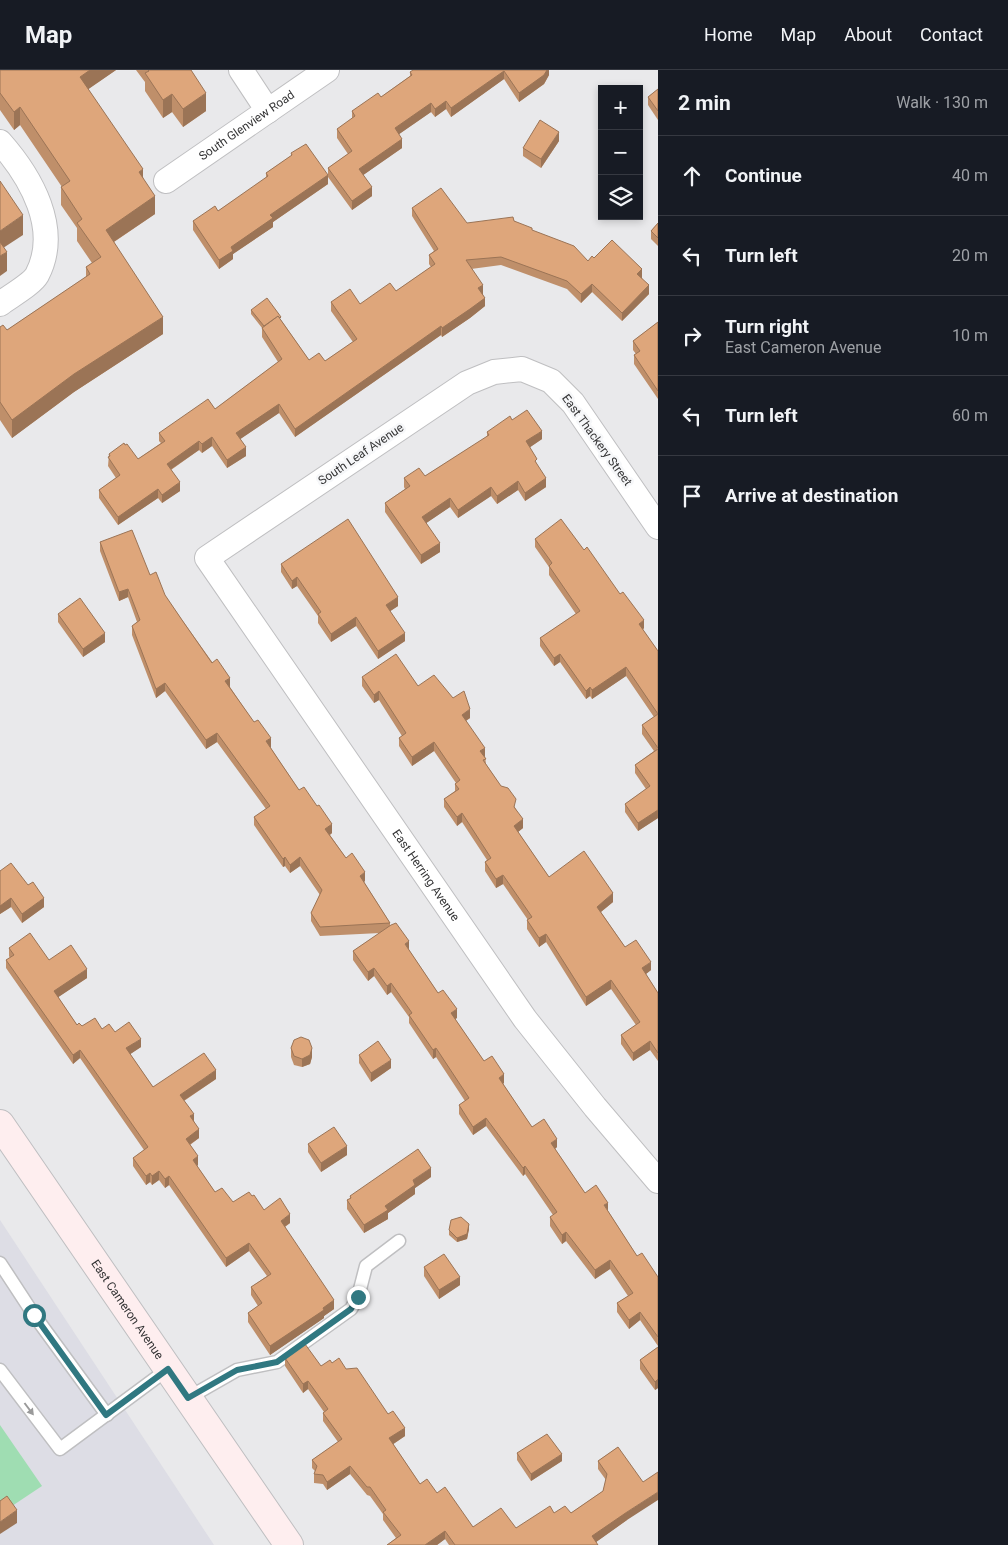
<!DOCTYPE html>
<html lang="en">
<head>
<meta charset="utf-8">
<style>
  :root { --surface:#171b24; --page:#242831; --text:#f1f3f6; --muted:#9ea1a6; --line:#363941 }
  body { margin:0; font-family:Roboto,sans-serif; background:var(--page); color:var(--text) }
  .controls { position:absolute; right:15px; top:15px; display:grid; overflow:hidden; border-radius:0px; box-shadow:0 2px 8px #0003 }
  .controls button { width:45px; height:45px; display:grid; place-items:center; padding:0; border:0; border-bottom:1px solid var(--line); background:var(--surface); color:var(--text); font:25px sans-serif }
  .stop { position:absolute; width:15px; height:15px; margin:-11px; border:4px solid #307881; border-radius:50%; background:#fff }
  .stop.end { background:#307881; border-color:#fff; box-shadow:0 1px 5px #0008 }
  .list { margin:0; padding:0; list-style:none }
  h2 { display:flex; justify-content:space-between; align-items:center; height:65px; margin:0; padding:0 20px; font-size:21px }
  h2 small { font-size:16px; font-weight:400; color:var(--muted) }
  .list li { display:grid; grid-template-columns:32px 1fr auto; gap:15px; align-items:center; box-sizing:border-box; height:80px; padding:0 20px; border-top:1px solid var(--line) }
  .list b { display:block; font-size:19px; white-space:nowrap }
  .list p { margin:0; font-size:16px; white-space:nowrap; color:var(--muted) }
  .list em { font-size:16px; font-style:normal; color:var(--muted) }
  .icon { flex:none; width:28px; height:28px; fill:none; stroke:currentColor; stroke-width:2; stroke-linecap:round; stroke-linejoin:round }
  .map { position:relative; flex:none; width:658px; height:1475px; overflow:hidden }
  header { display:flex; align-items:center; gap:30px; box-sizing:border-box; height:70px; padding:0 25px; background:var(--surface); border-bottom:1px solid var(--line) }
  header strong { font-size:24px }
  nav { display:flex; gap:28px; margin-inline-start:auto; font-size:18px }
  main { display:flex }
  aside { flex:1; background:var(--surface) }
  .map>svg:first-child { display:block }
  .built { fill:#dddde5 }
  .green { fill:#9fddb2 }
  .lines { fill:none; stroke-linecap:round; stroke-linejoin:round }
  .lane-casing { stroke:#bfbfc1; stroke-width:15 }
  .street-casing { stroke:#bfbfc1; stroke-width:26 }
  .secondary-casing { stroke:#bfbfc1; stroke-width:30 }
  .lane { stroke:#fff; stroke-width:12 }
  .street { stroke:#fff; stroke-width:24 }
  .secondary { stroke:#feeeef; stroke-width:28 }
  .wall { fill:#bf8f6a }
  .shaded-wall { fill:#9b7456 }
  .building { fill:#dea67b; stroke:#9b7456 }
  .oneway { fill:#9a9a9a }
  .route { stroke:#307881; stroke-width:6 }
  .labels { text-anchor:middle; stroke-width:5; stroke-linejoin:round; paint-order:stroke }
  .street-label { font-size:12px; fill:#343435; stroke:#f6f7f9 }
</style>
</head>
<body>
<header>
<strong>Map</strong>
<nav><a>Home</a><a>Map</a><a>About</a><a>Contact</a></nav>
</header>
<main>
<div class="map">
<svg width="658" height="1475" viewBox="0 0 658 1475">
  <rect width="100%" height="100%" fill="#e9e9eb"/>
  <!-- built -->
  <path class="built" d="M0,1150l214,325h-214z"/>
  <!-- green -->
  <path class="green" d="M0,1355l42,61 -42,28z"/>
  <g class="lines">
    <!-- lane casing -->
    <g class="lane-casing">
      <g id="lane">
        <path d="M0,1193l34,52 73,100"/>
        <path d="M0,1300l60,79 108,-80"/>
        <path d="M188,1328l49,-28 40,-8 74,-53 7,-12 8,-31 33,-25"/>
      </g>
    </g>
    <!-- street casing -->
    <g class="street-casing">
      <g id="street">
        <path d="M241,0l27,41"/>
        <path d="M0,72c31,35 61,87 37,133 -5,9 -28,22 -37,29"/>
        <path id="s1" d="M166,111l161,-111"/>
        <path id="s2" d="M658,457l-85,-124 -22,-22 -29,-12 -28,3 -27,11 -260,175 318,461 70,88 63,74"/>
      </g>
    </g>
    <!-- secondary casing -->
    <g class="secondary-casing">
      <g id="secondary">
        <path id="s3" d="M0,1054l289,421"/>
      </g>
    </g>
    <!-- lane -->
    <use href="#lane" class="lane"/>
    <!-- street -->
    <use href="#street" class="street"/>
    <!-- secondary -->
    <use href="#secondary" class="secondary"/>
  </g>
  <!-- wall -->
  <g class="wall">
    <path d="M0,0h116l-28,19 55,88 12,37 -41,28 49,92 -89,58 -62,46 -12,-18v-93l7,3 79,-53v-10l6,-4 -15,-22v-13l-16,-23v-18h1l-42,-62 -6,5 -14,-20z"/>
    <path d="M136,0h55l15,41 -23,16 -11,-15 -9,6 -18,-27v-9z"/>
    <path d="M549,0v5l-5,9 -25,18 -15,-23 -53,38 -5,-8 -11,8 -4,-5 -32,22 3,14 -39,27 9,21 -20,14 -24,-33v7l-55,38v5l-40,27v5l-14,10 -26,-39v-9l25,-10 48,-33v-5l25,-17v-3l37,22v-7l20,-14 -11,-16v-9l15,-10v-8l29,-14 29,-21v-4z"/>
    <path d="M658,19v31l-10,-15v-8z"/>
    <path d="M559,71l-18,27 -18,-12v-8z"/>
    <path d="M412,138l55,15 47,-2 74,40 6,-3 48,20 7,16 -27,27 -30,-29 -11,11 -14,-14 -66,-24 -30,4 12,25 2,12 -15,12 -28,19 -1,-2 -146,102 -16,-24 -39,26 6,17 -19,12 -15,-22 -10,7 -3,-3 -28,20 9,21 -18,12 -4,-5 -40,27 -19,-27v-8l17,-12 -8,-12 1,-12 29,5 23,-16 -2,-2v-8l56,-24 63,-47 -16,-25v-9l-11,-14v-4l30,10 28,40 16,1 28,-19 -22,-31v-9l29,2 36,-13 35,-24 -2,-3v-9l5,-4 -22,-35z"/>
    <path d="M658,153v23l-7,-7v-8z"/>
    <path d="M658,252v77l-24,-35v-9l2,-1 -3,-4v-9z"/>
    <path d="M512,350l30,19 -12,8 16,40 -21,14 -7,-11 -21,14 -6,-8 -33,22 -8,-11 -24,16 14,29 -19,12 -36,-52v-9l20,-14 -1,-2v-9l21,-2 62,-39v-5z"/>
    <path d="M535,469l49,11 60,78 -1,2 15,21v167l-20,13 -13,-19v-8l21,-15 -11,-16v-8l19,-14 -12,-17v-9l12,-8 -28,-41 -34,23 -2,-3 -4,3 -26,-37 -6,4 -14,-20v-8l36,-24 -27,-39v-8l-14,-20z"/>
    <path d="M100,472l50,33 80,112 69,103 33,43 -2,2 16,23 19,23 -1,1 26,41v2l19,25 29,43 19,25 -2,1 29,42 20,22 -1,1 29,43 25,20 -2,2 30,44 23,18 29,45 21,21v69l-18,-26 -11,9 -12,-17v-9l11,-7 -18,-27 -15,10 -29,-38 -4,3 -12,-18v-9l3,-2 -28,-41 -2,2 -37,-50 -13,9 -14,-21v-9l6,-4 -29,-44 -3,2 -24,-36v-6l-18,-25 -4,3 -13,-19 -6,5 -15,-21v-9l27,-18 -60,3 -9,-15v-8l9,-18 -20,-29 -10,7 -5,-7 -2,1 -29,-42v-8l12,-8 -49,-67 -11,7 -41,-58 -9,7 -24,-63v-9l5,-4 -9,-25 -9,4 -19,-50z"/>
    <path d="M281,494l117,42 -8,5 15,30 -27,18 -22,-33 -25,16 -13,-19v-7l-21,-30 -5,3 -11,-17z"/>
    <path d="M58,544l47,28 -22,15 -25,-35z"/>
    <path d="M362,607l56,9 35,12 17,20 -4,3 19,35 1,8 30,45 7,19 -5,4 31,45 64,25 -12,10 24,35 26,23 -5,4 12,19v68l-8,-11 -17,11 -12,-17v-9l15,-10 -25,-36 -25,17 -40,-64 -7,5 -12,-18v-9h1l-25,-36 -7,4 -11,-17v-9l2,-2 -25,-38 -5,4 -13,-19v-8l11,-8v-7l1,-1 -22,-32 -22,15 -13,-20v-8l3,-2 -23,-36 -5,3 -12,-17z"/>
    <path d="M0,801l44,36 -22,16 -11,-16 -11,7z"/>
    <path d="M9,878l40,12 38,18 -29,19 19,28 38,7 26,15 -11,7 23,33 63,-8 -32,22 10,20 5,17 -9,7 8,20 -1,1 18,26 18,10 19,-6 12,14 26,13 -5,4 49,82 -10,7v2l-54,37 -22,-33v-9l10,-7 -7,-11v-8l16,-11 -18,-25 -23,16 -57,-82 -4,3 -6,-8 -7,5 -2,-3 -4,3 -13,-19v-8l11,-8 -64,-92 -7,6 -67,-96v-8l4,-2 -1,-2z"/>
    <path d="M291,978l21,9 -2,7 -8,3 -8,-2 -3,-8z"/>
    <path d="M359,985l32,13 -20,14 -12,-19z"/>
    <path d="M308,1074l39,11 -26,17 -13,-20z"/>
    <path d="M431,1107l-16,11v6l-27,19v6l-24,14 -17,-24v-9l3,-1v-3z"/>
    <path d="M469,1159l-2,10 -10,3 -8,-7v-5z"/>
    <path d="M424,1197l36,18 -21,14 -15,-23z"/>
    <path d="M658,1277v41l-3,2 -15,-21v-9z"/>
    <path d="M285,1288l36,8 11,-3 14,6 42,45 17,22 -12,8 27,40 17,9 36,34 43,1 38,-15h17l32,-22 3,-11 -8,-11v-8l20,-14 9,73 -31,22 2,3h-149l-4,-6 -8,6h-50l9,-7 -13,-18v-6l-13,-18 -3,-1 -17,-21 -23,16 -4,-6 -9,-1v-9l1,-3 -3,-3v-8l26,-18 -15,-21v-8l1,-1 -16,-23 -5,4 -18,-27z"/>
    <path d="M517,1383l45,8 -31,20 -14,-21z"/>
  </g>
  <!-- shaded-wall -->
  <g class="shaded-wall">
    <path d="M90,0h26l-36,25v-18z"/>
    <path d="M547,0h2v5l-5,9 -25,18v-9z"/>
    <path d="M504,1v8l-53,38v-9z"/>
    <path d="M206,23v18l-23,16v-18z"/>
    <path d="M172,24v18l-9,6v-18z"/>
    <path d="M446,31v8l-11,8v-8z"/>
    <path d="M431,33v9l-36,25v-9z"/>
    <path d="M20,37v18l-6,5v-18z"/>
    <path d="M559,62v9l-18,27v-9z"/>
    <path d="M402,69v9l-43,30v-9z"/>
    <path d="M143,99v18l-4,-15z"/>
    <path d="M328,105v9l-55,38v5l-40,27v5l-14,10v-9l12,-13 39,-32z"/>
    <path d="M372,117v9l-20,14v-9z"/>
    <path d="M155,126v18l-49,33v-17z"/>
    <path d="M23,145v20l-23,15v-19z"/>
    <path d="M7,182v19l-7,5v-20z"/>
    <path d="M642,199v9l-5,5v-9z"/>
    <path d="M592,214v8l-11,11v-9z"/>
    <path d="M483,215v9l-5,3v-9z"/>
    <path d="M649,215v9l-27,27v-8z"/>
    <path d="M485,228v8l-15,12 -28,19v-9z"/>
    <path d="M163,247v17l-89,58 -62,46v-18l62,-46z"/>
    <path d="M441,256v9l-146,102v-8z"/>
    <path d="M279,334v9l-43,29v-9z"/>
    <path d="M542,361v8l-16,11v-9z"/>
    <path d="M212,367v9l-10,7v-9z"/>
    <path d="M199,371v9l-32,22v-8z"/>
    <path d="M246,377v9l-19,12v-8z"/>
    <path d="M546,408v9l-21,14v-8z"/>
    <path d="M518,411v9l-21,14v-8z"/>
    <path d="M180,412v9l-18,12v-8z"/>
    <path d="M491,417v9l-33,22v-8z"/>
    <path d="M158,419v9l-40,27v-8z"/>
    <path d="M450,428v9l-28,19v-9z"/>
    <path d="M440,473v9l-19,12v-9z"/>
    <path d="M297,507v9l-5,3v-8z"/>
    <path d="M128,519v8l-9,4v-9z"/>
    <path d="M398,527v9l-12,8v-9z"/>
    <path d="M356,547v9l-25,16v-8z"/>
    <path d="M644,550v8l-5,4v-8z"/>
    <path d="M105,563v9l-22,15v-8z"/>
    <path d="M405,563v8l-27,18v-8z"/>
    <path d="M560,584v8l-6,4v-8z"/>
    <path d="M626,597v9l-34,23v-9z"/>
    <path d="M230,608v9l-5,3v-9z"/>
    <path d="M165,613v8l-9,7v-9z"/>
    <path d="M590,617v9l-4,3v-8z"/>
    <path d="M379,621v9l-5,3v-8z"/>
    <path d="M470,639v9l-8,5v-8z"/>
    <path d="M217,663v9l-11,7v-9z"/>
    <path d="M271,668v9l-5,2v-8z"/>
    <path d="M434,672v9l-22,15v-9z"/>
    <path d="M485,678v8l-5,3v-8z"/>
    <path d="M658,740v8l-20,13v-8z"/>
    <path d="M462,743v9l-5,4v-9z"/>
    <path d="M523,749v9l-9,7v-9z"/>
    <path d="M332,754v9l-7,5v-9z"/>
    <path d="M285,787v9l-2,1v-8z"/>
    <path d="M300,787v9l-10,7v-8z"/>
    <path d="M365,802v9l-5,4v-9z"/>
    <path d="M503,805v9l-7,4v-9z"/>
    <path d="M613,823v9l-16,13v-8z"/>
    <path d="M11,828v9l-11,7v-8z"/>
    <path d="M44,828v9l-22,16v-9z"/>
    <path d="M546,864v8l-7,5v-9z"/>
    <path d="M409,871v9l-4,-6z"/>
    <path d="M651,892v8l-9,7v-9z"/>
    <path d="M374,898v8l-6,5v-9z"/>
    <path d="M87,899v9l-33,22v-9z"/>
    <path d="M611,910v9l-25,17v-9z"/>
    <path d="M391,913v9l-4,3v-9z"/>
    <path d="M457,939v9l-6,3v-8z"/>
    <path d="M141,969v8l-15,10v-9z"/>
    <path d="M650,971v9l-17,11v-8z"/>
    <path d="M312,978v9l-2,7 -8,3v-8z"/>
    <path d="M436,978v9l-3,2v-9z"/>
    <path d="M80,980v8l-7,6v-9z"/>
    <path d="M391,990v8l-20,14v-9z"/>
    <path d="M216,1000v9l-36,24v-8z"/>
    <path d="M504,1004v9l-5,3v-8z"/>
    <path d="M194,1044v9l-4,-7z"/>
    <path d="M486,1048v8l-13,9v-8z"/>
    <path d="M199,1059v9l-13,9v-8z"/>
    <path d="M557,1069v8l-6,5v-9z"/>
    <path d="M347,1076v9l-26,17v-9z"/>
    <path d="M198,1086v9l-5,4v-9z"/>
    <path d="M525,1096v8l-2,2v-8z"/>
    <path d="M431,1098v9l-16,11v6l-27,19v6l-24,14v-8l49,-45z"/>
    <path d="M159,1101v9l-7,5v-9z"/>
    <path d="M150,1103v9l-4,3v-9z"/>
    <path d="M169,1106v9l-4,3v-9z"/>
    <path d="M608,1133v8l-4,-6z"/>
    <path d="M290,1144v9l-9,6v-8z"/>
    <path d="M469,1154v5l-2,10 -10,3v-4z"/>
    <path d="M566,1162v9l-4,3v-9z"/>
    <path d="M249,1173v8l-23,16v-9z"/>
    <path d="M610,1190v9l-15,10v-9z"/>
    <path d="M460,1207v8l-21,14v-9z"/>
    <path d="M334,1230v9l-10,7v2l-54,37v-9z"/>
    <path d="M640,1242v8l-11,9v-9z"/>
    <path d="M658,1309v9l-3,2v-8z"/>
    <path d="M308,1311v8l-5,4v-9z"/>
    <path d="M405,1358v8l-16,11v-9z"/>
    <path d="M562,1384v7l-31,20v-7z"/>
    <path d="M350,1396v8l-23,16v-8z"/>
    <path d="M658,1422v8l-31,20 -35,25v-9l35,-24z"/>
    <path d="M17,1440v13l-17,11v-12z"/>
    <path d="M445,1461v8l-8,6h-12z"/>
  </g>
  <!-- building -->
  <g class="building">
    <path d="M0,0h90l-10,7 63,92 -4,3 16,24 -49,34 57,87 -89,57 -62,46 -12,-18v-75l3,-2 4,5 83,-56 -4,-7 15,-10 -24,-34 5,-4 -21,-32 9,-6 -50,-74 -6,5 -14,-19z"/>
    <path d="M148,0h43l15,23 -23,16 -11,-15 -9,6 -18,-27 4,-2z"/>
    <path d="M413,0h134l-3,5 -25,18 -15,-22 -53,37 -5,-7 -11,8 -4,-6 -36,25 7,11 -43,30 13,18 -20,14 -24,-33 24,-17 -15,-22 18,-13 -3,-5 26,-18 3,4 31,-22 -2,-3z"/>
    <path d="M658,19v22l-10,-14z"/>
    <path d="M540,50l19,12 -18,27 -18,-11z"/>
    <path d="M306,74l22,31 -58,40 3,3 -42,29 2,4 -14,9 -26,-39 22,-15 3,5 50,-35 -2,-3 26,-18 -1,-2z"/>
    <path d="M0,111l23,34 -23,16z"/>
    <path d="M441,118l26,35 46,-6 1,4 18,7v2l42,16 14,15 4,-5 2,2 18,-18 30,29 -5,5 12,11 -27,28 -30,-29 -11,10 -14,-13 -66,-24 -35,3 17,25 -5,3 7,10 -15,11 -28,19 -1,-2 -146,103 -16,-25 -43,29 10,14 -19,13 -15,-23 -10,7 -3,-3 -32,23 13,18 -18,13 -4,-6 -40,28 -19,-27 21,-15 -12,-18 2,-1 -1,-2 15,-11 1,2 2,-1 11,15 27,-18 -6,-8 49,-34 7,10 67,-50 -20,-31 16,-12 31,44 10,-7 6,8 32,-22 -26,-37 19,-13 10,15 30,-21 6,8 39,-27 -6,-9 9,-6 -26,-41z"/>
    <path d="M658,153v15l-7,-7z"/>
    <path d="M0,172l7,10 -7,4z"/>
    <path d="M267,228l14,19 -1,1 -2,-2 -14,10 -13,-16z"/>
    <path d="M658,252v69l-24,-36 6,-4 -7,-10z"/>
    <path d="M527,340l15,21 -16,10 11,18 -2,2 11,17 -21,15 -7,-12 -21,15 -6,-9 -33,23 -8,-12 -28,19 18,26 -19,12 -36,-52 25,-17 -6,-8 15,-10 6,8 64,-41 -2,-3 23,-16 2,4z"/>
    <path d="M348,449l50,78 -12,8 19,28 -27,18 -22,-34 -25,17 -13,-20 3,-2 -24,-35 -5,4 -11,-17z"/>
    <path d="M561,449l23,31 3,-3 33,47 3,-2 21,28 -5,4 19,27v97l-16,-23 16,-11 -32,-47 -34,23 -2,-3 -4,4 -26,-37 -6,4 -14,-20 40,-27 -31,-45 3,-3 -17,-24z"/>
    <path d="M132,460l18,45 6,-3 9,23 17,25 30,43 5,-4 13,19 -5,3 29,41 4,-2 13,18 -5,3 12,18 21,31 5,-3 13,19 2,-1 13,19 -7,5 21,29 6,-5 13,19 -5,4 30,47 -70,4 -9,-14 11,-23 -22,-33 -10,8 -5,-8 -2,2 -29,-42 16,-11 -53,-73 -11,7 -41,-57 -9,6 -24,-63 8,-6 -12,-31 -9,3 -19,-50z"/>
    <path d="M80,528l25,35 -22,16 -25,-35z"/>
    <path d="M396,584l22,32 16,-11 19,23 11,-7 6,18 -8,6 23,33 -5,3 6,8 -3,1 18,26 7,2 8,11 -2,8 9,12 -9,7 35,51 35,-26 29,42 -16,14 28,40 11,-7 15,22 -9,6 16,25v60l-8,-12 -17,12 -12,-18 19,-13 -29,-42 -25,17 -40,-63 -7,4 -12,-18 5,-3 -29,-42 -7,4 -11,-17 6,-4 -29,-45 -5,4 -13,-18 15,-10 -4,-5 5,-4 -26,-38 -22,15 -13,-19 7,-5 -27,-42 -5,4 -12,-18z"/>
    <path d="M658,679v61l-20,13 -13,-19 25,-18 -15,-21z"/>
    <path d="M11,793l17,22 5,-3 11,16 -22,16 -11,-16 -11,8v-35z"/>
    <path d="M396,853l13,18 -4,3 33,49 5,-3 14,19 -6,4 33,48 8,-5 12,18 -5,4 33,49 12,-8 13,20 -6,4 34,50 11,-8 12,18 -4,2 33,51 5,-3 16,24v60l-18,-25 -11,8 -12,-17 16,-10 -23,-33 -15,10 -29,-38 -4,3 -12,-18 7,-5 -32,-46 -2,2 -37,-50 -13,9 -14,-22 10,-7 -33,-50 -3,2 -24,-35 3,-2 -21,-30 -4,3 -13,-18 -6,4 -15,-21 38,-26z"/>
    <path d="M30,863l19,27 22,-15 16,24 -33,22 23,34 2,-2 3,3 13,-8 7,11 7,-5 6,8 14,-10 12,17 -15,9 27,39 51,-34 12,17 -36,25 14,19 -4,2 9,13 -13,10 12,17 -5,4 22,32 7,-4 11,14 16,-10 3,4 2,-1 10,15 16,-12 10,16 -9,7 53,79 -11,8 1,2 -54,36 -22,-33 14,-10 -11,-16 20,-13 -22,-31 -23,15 -57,-82 -4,3 -6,-8 -7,5 -2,-3 -4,3 -13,-18 15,-11 -68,-97 -7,5 -67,-95 8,-5 -5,-7z"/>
    <path d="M301,967l8,3 3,8 -2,7 -8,4 -8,-3 -3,-8 3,-8z"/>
    <path d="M378,971l13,19 -20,13 -12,-18z"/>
    <path d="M334,1057l13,19 -26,17 -13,-19z"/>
    <path d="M418,1079l13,19 -18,12 2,5 -30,21 3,4 -24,15 -17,-25 4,-2 -1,-2z"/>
    <path d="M461,1147l8,7 -2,10 -10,4 -8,-8 2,-10z"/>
    <path d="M444,1184l16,23 -21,13 -15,-23z"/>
    <path d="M305,1274l16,22 9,-6 2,3 7,-5 7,11 11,-1 31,46 5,-3 12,17 -16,10 31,46 7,-5 10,14 8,-6 28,40 28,-19 15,20 34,-22 4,7 11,-7 6,7 32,-22 4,-17 -9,-13 20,-14 25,35 15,-10v20l-31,20 -35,24 6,9h-143l-10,-14 -20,14h-38l14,-10 -18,-23 3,-2 -16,-23h-3l-17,-21 -23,16 -4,-7 -9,-1 3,-8 -5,-6 30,-21 -19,-26 5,-4 -20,-28 -5,3 -18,-26z"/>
    <path d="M658,1277v32l-3,3 -15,-22z"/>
    <path d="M547,1364l15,20 -31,20 -14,-21z"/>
    <path d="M7,1426l10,14 -17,12v-21z"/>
  </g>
  <!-- one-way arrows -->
  <defs><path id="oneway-solid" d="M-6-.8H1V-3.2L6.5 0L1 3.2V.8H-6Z" transform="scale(1.25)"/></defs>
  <use class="oneway" href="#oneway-solid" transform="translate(29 1339) rotate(53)"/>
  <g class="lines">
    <!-- route -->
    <path class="route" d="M34,1245l72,100 62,-46 20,29 49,-28 40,-8 74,-53 7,-12"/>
  </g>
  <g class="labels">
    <!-- street labels -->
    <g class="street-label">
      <text dy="4" stroke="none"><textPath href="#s1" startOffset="98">South Glenview Road</textPath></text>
      <text transform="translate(597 370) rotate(54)" y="4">East Thackery Street</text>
      <text transform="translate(361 384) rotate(-34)" y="4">South Leaf Avenue</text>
      <text dy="4" stroke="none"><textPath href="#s2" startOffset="969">East Herring Avenue</textPath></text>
      <text dy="4" stroke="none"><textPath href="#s3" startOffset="225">East Cameron Avenue</textPath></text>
    </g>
  </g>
</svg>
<div class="controls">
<button>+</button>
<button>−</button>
<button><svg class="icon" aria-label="layers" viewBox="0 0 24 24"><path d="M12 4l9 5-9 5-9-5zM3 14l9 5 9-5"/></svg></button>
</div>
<div class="stop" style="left:34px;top:1245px"></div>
<div class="stop end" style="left:358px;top:1227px"></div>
</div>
<aside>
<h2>2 min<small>Walk · 130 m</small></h2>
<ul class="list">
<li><svg class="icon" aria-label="ahead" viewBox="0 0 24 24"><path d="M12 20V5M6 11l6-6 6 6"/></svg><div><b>Continue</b></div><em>40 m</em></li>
<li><svg class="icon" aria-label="left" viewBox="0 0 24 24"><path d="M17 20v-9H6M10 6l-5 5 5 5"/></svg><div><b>Turn left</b></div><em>20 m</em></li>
<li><svg class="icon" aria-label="right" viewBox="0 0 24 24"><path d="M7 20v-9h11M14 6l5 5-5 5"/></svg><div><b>Turn right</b><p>East Cameron Avenue</p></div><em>10 m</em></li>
<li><svg class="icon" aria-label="left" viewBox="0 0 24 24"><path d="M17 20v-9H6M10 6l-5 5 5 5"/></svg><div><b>Turn left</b></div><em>60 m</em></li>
<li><svg class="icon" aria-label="arrive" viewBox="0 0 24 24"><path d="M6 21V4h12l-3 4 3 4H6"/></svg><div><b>Arrive at destination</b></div></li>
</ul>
</aside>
</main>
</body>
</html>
